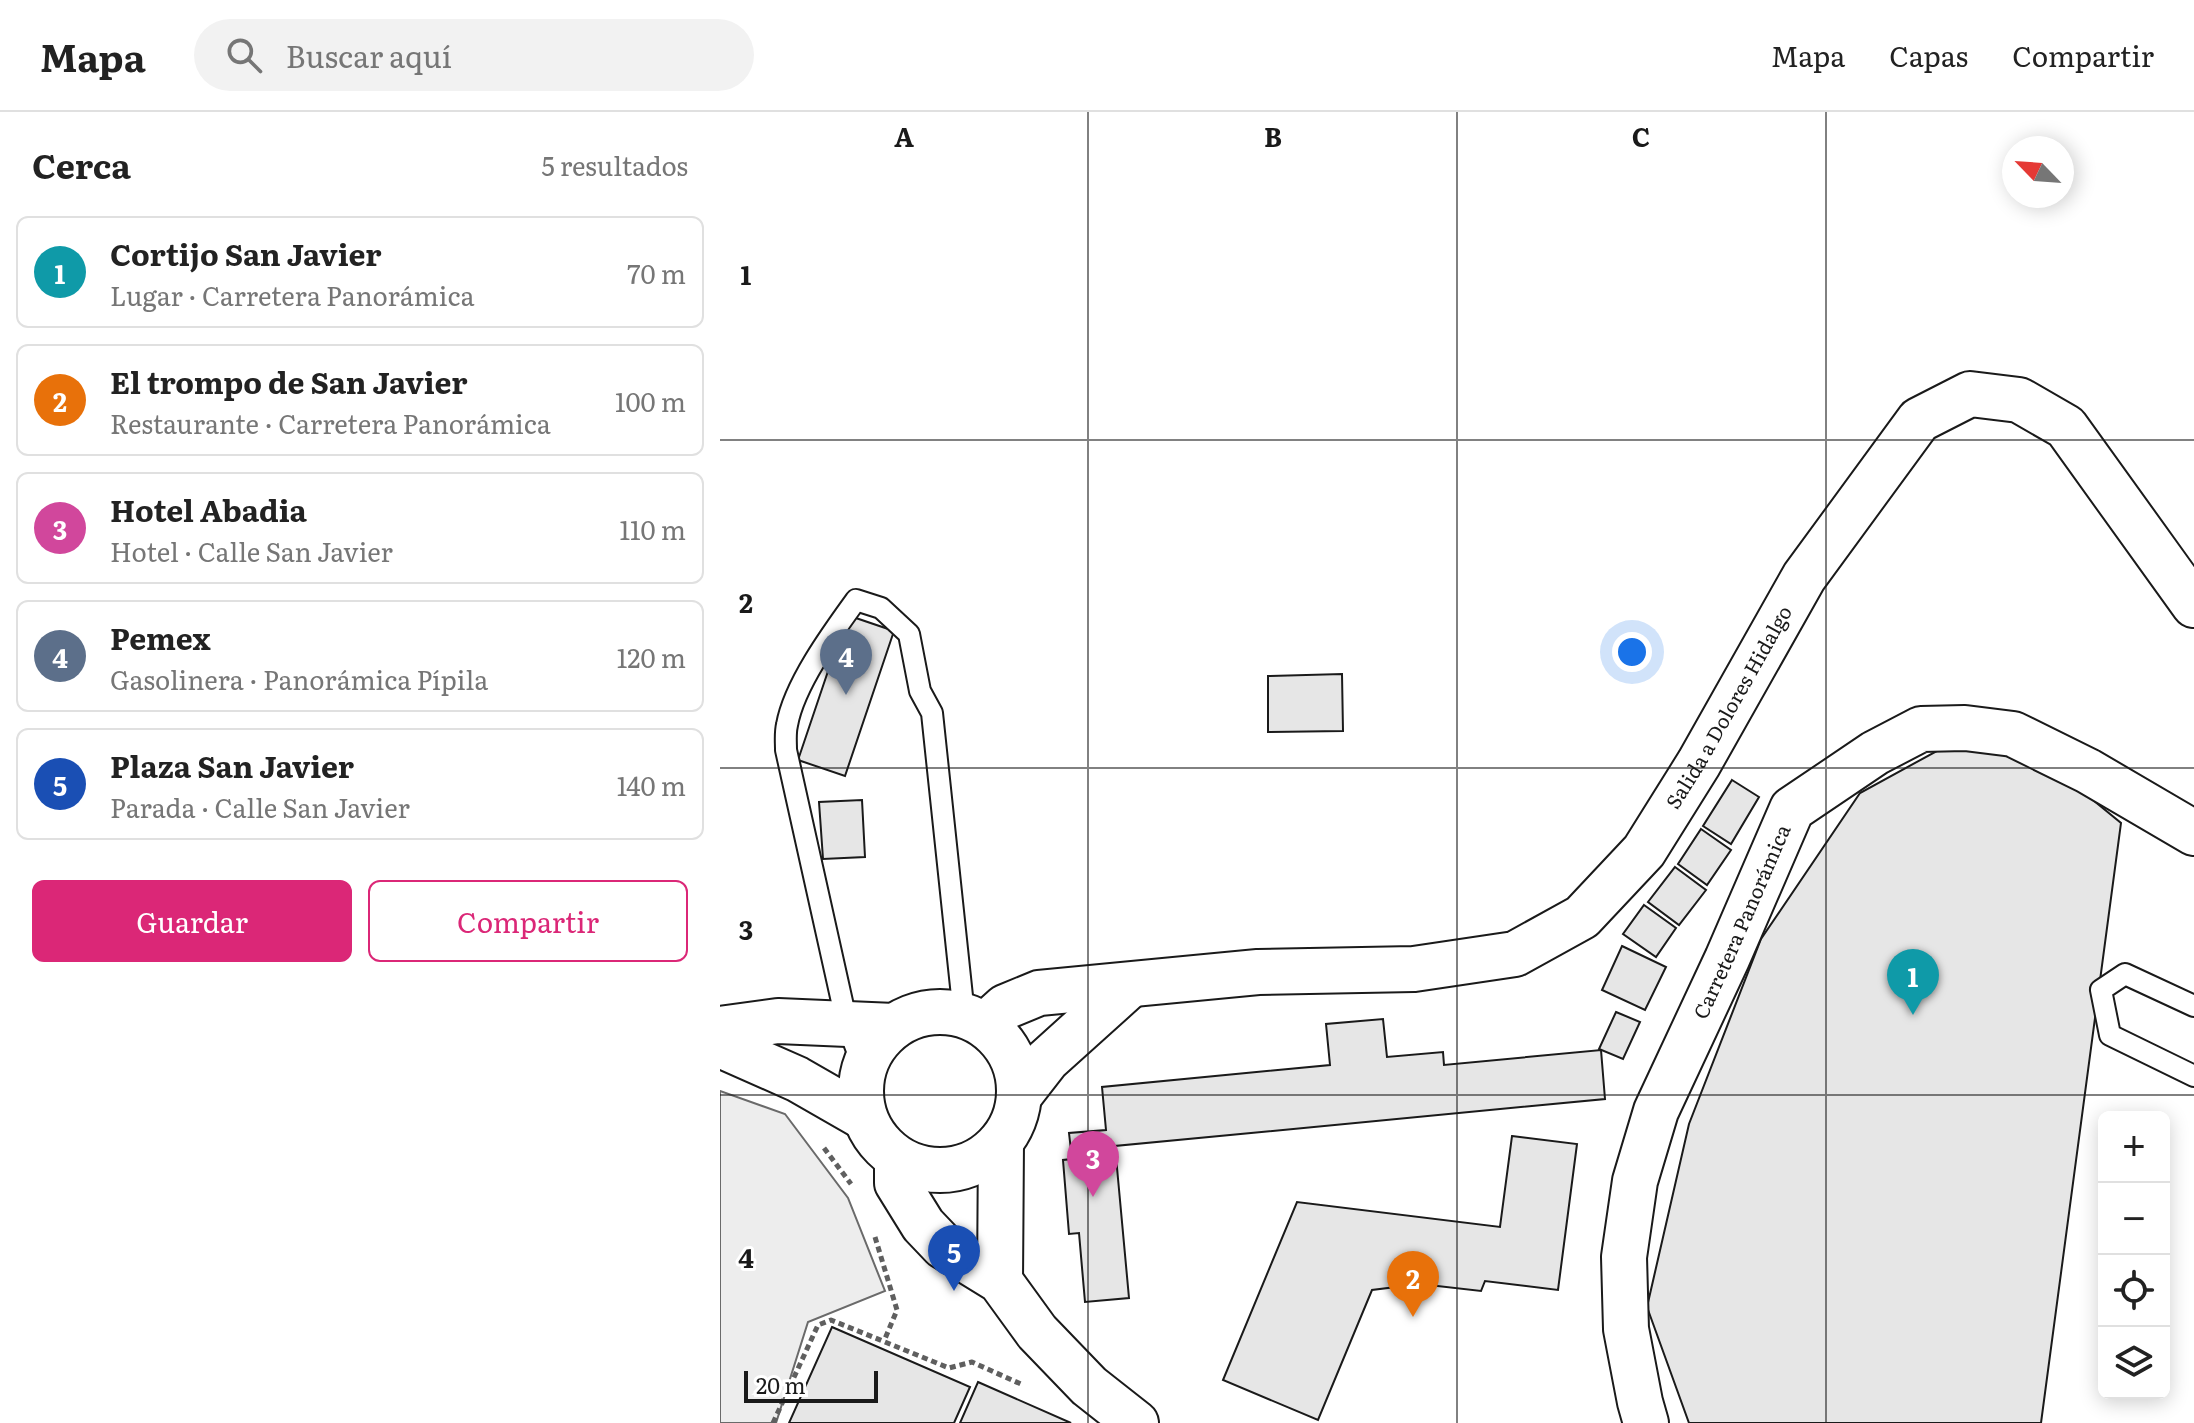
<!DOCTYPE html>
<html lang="es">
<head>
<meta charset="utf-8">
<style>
  :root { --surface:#fff; --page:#f2f2f2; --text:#222; --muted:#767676; --line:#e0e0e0; --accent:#db2777 }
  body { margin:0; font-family:Literata,serif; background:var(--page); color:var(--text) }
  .controls { position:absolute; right:24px; bottom:24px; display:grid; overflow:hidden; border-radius:12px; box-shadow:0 4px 20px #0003 }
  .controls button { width:72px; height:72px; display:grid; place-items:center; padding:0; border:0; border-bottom:2px solid var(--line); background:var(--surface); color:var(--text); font:40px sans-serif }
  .compass { position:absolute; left:1282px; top:24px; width:72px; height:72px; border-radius:50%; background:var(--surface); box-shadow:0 4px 20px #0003; rotate:295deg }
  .scale { position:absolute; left:24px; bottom:20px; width:134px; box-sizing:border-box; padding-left:8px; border:4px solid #1a1a1a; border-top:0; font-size:22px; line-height:28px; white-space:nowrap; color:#1a1a1a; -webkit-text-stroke:6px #fff; paint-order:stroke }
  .you { position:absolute; left:912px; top:540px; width:28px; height:28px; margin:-20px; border:6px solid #fff; border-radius:50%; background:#1a73e8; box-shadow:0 0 0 12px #1a73e833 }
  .badge { display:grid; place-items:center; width:52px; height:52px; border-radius:50%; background:var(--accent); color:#fff; font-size:26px; font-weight:700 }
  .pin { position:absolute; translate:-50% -66px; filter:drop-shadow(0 2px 4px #0008) }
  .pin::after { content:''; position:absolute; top:42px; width:28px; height:24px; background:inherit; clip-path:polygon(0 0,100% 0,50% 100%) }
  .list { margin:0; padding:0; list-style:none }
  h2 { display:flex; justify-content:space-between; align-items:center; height:104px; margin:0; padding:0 32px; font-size:34px }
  h2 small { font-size:26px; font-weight:400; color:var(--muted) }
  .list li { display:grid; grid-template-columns:52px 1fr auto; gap:24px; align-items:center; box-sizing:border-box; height:112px; margin:0 16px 16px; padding:0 16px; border:2px solid var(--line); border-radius:12px }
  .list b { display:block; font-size:30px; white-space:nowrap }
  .list p { margin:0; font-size:26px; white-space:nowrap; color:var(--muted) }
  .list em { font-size:26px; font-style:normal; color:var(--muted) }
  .actions { display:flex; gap:16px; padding:24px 32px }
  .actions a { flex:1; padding:18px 0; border:2px solid var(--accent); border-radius:12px; text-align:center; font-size:28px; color:var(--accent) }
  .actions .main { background:var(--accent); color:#fff }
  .icon { flex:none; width:44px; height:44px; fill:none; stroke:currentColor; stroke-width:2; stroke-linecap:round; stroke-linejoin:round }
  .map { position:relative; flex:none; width:1474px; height:1311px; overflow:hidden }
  header { display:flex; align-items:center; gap:48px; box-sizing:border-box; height:112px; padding:0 40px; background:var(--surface); border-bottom:2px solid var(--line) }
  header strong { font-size:38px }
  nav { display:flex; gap:44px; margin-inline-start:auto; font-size:28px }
  .search { width:560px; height:72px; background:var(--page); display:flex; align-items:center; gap:20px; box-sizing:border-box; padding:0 28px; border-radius:44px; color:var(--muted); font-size:30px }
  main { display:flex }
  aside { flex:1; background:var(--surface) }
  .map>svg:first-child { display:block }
  .parking { fill:#ededed; stroke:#6a6a6a; stroke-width:2 }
  .building { fill:#e6e6e6; stroke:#1a1a1a; stroke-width:2 }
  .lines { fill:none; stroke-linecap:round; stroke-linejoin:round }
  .lane-casing { stroke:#1a1a1a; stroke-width:24 }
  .secondary-casing { stroke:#1a1a1a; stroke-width:48 }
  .primary-casing { stroke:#1a1a1a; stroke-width:48 }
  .path { stroke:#5f5f5f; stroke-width:5; stroke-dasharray:6 4; stroke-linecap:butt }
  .lane { stroke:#fff; stroke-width:20 }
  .secondary { stroke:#fff; stroke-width:44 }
  .primary { stroke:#fff; stroke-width:44 }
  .grid { fill:none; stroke:#1a1a1a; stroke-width:2; stroke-opacity:0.55 }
  .labels { text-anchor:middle; stroke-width:6; stroke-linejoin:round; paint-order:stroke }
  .street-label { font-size:20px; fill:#1a1a1a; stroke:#fff }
  .grid-label { font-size:26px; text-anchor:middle; font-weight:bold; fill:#1a1a1a; stroke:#fff; stroke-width:6; stroke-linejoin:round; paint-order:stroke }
</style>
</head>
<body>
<header>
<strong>Mapa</strong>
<div class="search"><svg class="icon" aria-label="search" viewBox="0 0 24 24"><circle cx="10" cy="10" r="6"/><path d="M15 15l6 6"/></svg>Buscar aquí</div>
<nav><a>Mapa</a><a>Capas</a><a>Compartir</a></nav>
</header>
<main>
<aside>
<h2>Cerca<small>5 resultados</small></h2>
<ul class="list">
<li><span class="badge" style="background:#0f9aa8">1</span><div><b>Cortijo San Javier</b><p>Lugar · Carretera Panorámica</p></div><em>70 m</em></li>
<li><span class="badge" style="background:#e8710a">2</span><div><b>El trompo de San Javier</b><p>Restaurante · Carretera Panorámica</p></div><em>100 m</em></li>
<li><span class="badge" style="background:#d1479c">3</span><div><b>Hotel Abadia</b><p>Hotel · Calle San Javier</p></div><em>110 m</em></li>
<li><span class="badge" style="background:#5c6f8a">4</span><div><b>Pemex</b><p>Gasolinera · Panorámica Pípila</p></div><em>120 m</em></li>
<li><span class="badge" style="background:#1a4fb4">5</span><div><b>Plaza San Javier</b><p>Parada · Calle San Javier</p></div><em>140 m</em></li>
</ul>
<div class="actions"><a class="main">Guardar</a><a>Compartir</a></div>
</aside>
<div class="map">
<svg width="1474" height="1311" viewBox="0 0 1474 1311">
  <rect width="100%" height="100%" fill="#fff"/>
  <!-- parking -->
  <path class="parking" d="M0,979l65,23 63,84 37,93 -77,31 -32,101h-56z"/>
  <!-- building -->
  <g class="building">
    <path d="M127,503l47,16 -49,145 -47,-16z"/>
    <path d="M622,562l1,57 -75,1v-56z"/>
    <path d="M1226,634l80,6 40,26 55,45 -80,600h-352l-42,-116 42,-183 72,-185 99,-146z"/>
    <path d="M1012,668l27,17 -28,47 -28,-18z"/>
    <path d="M142,688l3,57 -42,2 -4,-57z"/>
    <path d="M981,717l30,21 -24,35 -29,-21z"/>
    <path d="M955,755l31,23 -27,35 -31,-23z"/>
    <path d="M924,793l32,23 -20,29 -33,-23z"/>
    <path d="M902,834l44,21 -21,43 -43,-20z"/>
    <path d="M896,900l24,10 -17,37 -24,-10z"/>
    <path d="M663,907l4,38 56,-5 1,13 157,-15 4,49 -490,47 14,152 -44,4 -6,-69 -10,1 -6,-74 9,-1 -3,-26 37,-3 -4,-43 228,-22 -4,-41z"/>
    <path d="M792,1024l65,8 -19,146 -73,-9 -4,10 -61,-7 -48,6 -54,130 -95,-40 74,-178 203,25z"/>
    <path d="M112,1215l138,60 -16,36h-165z"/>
    <path d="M258,1270l93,41h-111z"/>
  </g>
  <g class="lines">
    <!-- lane casing -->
    <g class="lane-casing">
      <g id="lane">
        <path d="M1474,894l-69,-32 -24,16 9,45 84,41"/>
        <path d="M144,957l-17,-45 -61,-274c0,-8 -1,-17 1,-25 7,-40 45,-92 69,-125l25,8 28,26 11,57 12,22 32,302"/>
      </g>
    </g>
    <!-- secondary casing -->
    <g class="secondary-casing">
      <g id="secondary">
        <path d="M0,917l58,-8 116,5"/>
        <path d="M0,933l77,34 68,39"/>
        <path id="s1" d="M926,1311l-6,-21 -14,-73 -2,-72 11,-76 21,-70 71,-152 65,-150 83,-56 46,-24 44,-1 48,6 75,37 106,62"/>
      </g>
    </g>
    <!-- primary casing -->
    <g class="primary-casing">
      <g id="primary">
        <circle cx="220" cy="979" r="79"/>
        <path id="s2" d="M265,913l20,-18 34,-14 219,-21 156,-3 101,-15 67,-37 62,-66 55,-88 105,-186 115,-157 51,-26 49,6 47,27 128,178"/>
        <path d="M299,984l28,-36 81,-73"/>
        <path d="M177,1047v24l26,42 20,21 57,35 37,51 52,54 47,37"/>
        <path d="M280,1169l1,-139"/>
      </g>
    </g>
    <!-- path -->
    <g class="path">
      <path d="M104,1036l27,36"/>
      <path d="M155,1125l22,73 -13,31"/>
      <path d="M53,1311l45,-98 13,-5 118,48 23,-6 51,23"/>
    </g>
    <!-- lane -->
    <use href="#lane" class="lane"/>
    <!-- secondary -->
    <use href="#secondary" class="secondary"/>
    <!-- primary -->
    <use href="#primary" class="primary"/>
  </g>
  <!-- grid -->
  <path class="grid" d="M368,0v1311M737,0v1311M1106,0v1311M0,328h1474M0,656h1474M0,983h1474"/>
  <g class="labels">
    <!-- street labels -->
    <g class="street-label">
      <text dy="7" stroke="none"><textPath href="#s2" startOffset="876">Salida a Dolores Hidalgo</textPath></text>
      <text dy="7" stroke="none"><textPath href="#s1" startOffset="526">Carretera Panorámica</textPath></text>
    </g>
  </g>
  <g class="grid-label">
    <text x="184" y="35">A</text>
    <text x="553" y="35">B</text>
    <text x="921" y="35">C</text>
    <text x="26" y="173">1</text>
    <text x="26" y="501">2</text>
    <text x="26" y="828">3</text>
    <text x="26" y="1156">4</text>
  </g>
</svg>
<div class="controls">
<button>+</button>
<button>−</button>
<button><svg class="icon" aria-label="locate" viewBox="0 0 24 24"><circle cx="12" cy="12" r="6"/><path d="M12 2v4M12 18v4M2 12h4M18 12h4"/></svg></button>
<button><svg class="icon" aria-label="layers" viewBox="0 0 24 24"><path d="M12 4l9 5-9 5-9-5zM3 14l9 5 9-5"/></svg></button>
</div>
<svg class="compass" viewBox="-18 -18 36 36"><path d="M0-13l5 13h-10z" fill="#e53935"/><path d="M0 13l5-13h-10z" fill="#767676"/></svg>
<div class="scale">20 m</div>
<div class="you"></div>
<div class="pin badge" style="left:1193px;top:903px;background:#0f9aa8">1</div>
<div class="pin badge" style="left:693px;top:1205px;background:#e8710a">2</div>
<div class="pin badge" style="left:373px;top:1085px;background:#d1479c">3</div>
<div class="pin badge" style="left:126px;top:583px;background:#5c6f8a">4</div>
<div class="pin badge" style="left:234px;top:1179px;background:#1a4fb4">5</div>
</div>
</main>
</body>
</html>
